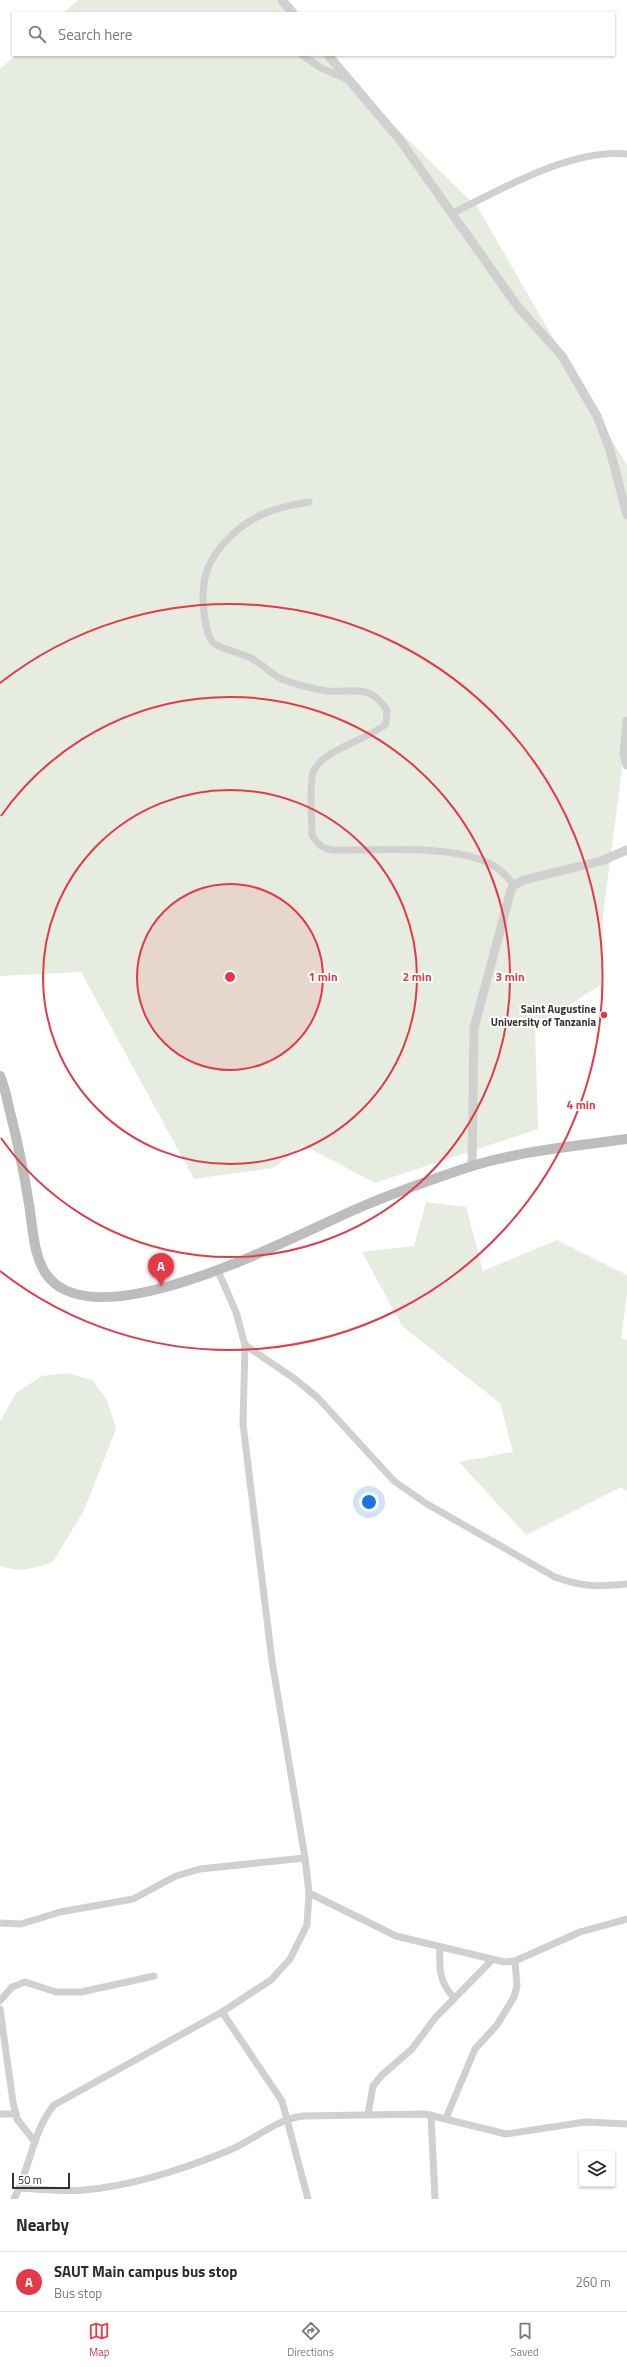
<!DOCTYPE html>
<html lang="en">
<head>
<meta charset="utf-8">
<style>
  :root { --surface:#fff; --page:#f7f7f7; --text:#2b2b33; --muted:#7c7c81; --line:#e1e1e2; --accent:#e63946 }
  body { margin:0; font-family:"Titillium Web",sans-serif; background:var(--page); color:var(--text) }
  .controls { position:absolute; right:12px; bottom:12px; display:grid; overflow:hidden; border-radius:0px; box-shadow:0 1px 3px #0004 }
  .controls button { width:36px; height:36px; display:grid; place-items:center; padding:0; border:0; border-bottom:1px solid var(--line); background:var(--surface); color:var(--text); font:20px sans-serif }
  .scale { position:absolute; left:12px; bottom:10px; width:58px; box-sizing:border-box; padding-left:4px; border:2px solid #333; border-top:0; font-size:11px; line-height:14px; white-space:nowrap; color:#333; -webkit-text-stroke:3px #fff; paint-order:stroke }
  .you { position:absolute; left:369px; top:1502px; width:14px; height:14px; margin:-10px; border:3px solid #fff; border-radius:50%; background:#1a73e8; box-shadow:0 0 0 6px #1a73e833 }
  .badge { display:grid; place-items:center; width:26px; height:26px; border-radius:50%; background:var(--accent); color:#fff; font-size:13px; font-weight:700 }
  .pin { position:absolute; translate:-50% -33px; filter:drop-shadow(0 1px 2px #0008) }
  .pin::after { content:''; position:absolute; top:21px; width:14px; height:12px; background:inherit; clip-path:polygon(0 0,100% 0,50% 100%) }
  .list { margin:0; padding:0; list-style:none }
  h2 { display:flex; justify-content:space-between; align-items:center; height:52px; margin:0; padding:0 16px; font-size:17px }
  h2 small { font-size:13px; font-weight:400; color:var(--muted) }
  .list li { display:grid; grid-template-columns:26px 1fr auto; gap:12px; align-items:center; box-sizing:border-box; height:60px; padding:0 16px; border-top:1px solid var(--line) }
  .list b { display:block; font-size:15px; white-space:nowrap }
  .list p { margin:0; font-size:13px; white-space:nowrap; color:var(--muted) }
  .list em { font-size:13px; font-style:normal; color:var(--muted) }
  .icon { flex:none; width:22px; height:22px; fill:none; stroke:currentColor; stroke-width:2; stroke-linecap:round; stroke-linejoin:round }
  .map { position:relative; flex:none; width:627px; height:2199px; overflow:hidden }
  .search { position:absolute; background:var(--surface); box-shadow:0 1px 3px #0004; left:12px; right:12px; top:12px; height:44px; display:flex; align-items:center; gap:10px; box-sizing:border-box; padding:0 14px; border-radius:0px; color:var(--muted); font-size:15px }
  .sheet { height:112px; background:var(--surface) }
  nav { display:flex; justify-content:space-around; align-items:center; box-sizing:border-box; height:56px; border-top:1px solid var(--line); background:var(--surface); font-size:11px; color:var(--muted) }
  nav a { display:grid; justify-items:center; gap:2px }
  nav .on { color:var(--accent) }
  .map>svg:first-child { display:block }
  .green { fill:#e6ecdf }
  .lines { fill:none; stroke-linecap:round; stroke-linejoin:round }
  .minor { stroke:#d0d0d0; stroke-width:7 }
  .tertiary { stroke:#d0d0d0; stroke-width:9 }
  .secondary { stroke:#bdbdbd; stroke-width:10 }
  .ring { fill:none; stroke:#e63946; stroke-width:2 }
  .poi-dot { fill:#e63946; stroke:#fff; stroke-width:1.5 }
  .labels { text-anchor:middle; stroke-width:4; stroke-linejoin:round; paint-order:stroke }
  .poi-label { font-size:11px; font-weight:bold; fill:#333; stroke:#fff; text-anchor:end }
  .centre { fill:#e63946; stroke:#fff; stroke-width:2 }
  .ring-label { font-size:12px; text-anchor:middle; font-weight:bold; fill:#e63946; stroke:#fff; stroke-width:4; stroke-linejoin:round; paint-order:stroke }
</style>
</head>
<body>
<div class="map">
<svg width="627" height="2199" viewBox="0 0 627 2199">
  <rect width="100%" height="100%" fill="#fff"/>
  <!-- green -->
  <g class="green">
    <path d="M78,0h205l11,13h-231z"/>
    <path d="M16,55h312l26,32 124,121 149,258v265l-24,184 -2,70 -66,41 3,103 -163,54 -72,-38 -30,23 -79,11 -113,-207 -81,4v-907z"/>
    <path d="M426,1202l40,5 17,64 74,-31 70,35v19l-6,44 6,2v151l-6,-4 -95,48 -67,-73 54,-10 -13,-49 -98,-77 -40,-74 52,-6z"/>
    <path d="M67,1373l25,7 15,20 9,29 -32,81 -31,52c-17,6 -37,12 -53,3v-143l16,-29 26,-17z"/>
  </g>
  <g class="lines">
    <!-- minor -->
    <g class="minor">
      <path d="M302,55l19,13 28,12"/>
      <path d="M451,214c49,-24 120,-66 176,-60"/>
      <path d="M309,502c-31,5 -57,12 -79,35 -19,18 -28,37 -27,64 1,10 2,37 12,43 10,6 25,9 36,14 12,6 20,17 33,22 14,5 29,9 44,11 26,2 41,-8 59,19l-1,14c-18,16 -66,26 -73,49 -4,12 -1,47 -1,62 6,10 11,14 22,15 44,1 116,-6 155,13 10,5 18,13 25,22"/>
      <path d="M245,1345l50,34 23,19 76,83 33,23 128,73c27,10 44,10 72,7"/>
      <path d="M309,1893l87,43 108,26 11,-1 65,-29 47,-13"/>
      <path d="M0,1923l21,1 39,-12 73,-13 43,-23 24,-7 105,-11"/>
      <path d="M440,1947c-1,21 -1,35 14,51"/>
      <path d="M0,2001l12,-14 13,-5 31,10h25l73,-16"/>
      <path d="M0,2009l13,93 4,17 18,23"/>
      <path d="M222,2012l60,89 26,98"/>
      <path d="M0,2114h16"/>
      <path d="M368,2114l5,-28 9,-11 30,-26 23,-31 57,-58"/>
      <path d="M431,2115l4,84"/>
      <path d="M446,2118l29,-69 22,-24 17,-28 3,-11 -2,-25"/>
      <path d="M20,2188c21,1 43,4 64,2 49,-4 100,-21 146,-40 24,-10 46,-31 73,-34l122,-2 81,20 79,-12 42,2"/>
      <path d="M14,2199c16,-30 18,-67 40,-94l168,-93 49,-32 19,-21 17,-34 2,-32 -4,-35 -33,-197 -29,-237 2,-79 -9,-33 -18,-41"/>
    </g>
    <!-- tertiary -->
    <g class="tertiary">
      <path d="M282,0l11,13"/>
      <path d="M328,55l72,85 118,167 44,49 35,60 13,34 17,65"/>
      <path d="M627,721l-3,33 3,11"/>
      <path d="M472,1166l2,-138 37,-138 3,-5 10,-5 77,-19 26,-11"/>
    </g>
    <!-- secondary -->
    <path class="secondary" d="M0,1076c5,11 7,24 10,36 8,31 14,61 19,92 4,24 4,56 21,75 56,60 249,-46 311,-72 35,-15 72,-28 108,-40 51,-16 105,-21 158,-28"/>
  </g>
  <!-- distance rings -->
  <circle cx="230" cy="977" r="93" fill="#e63946" fill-opacity=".12"/>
  <g class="ring">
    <circle cx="230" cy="977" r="93"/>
    <circle cx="230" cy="977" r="187"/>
    <path d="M1 816A280 280 0 1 1 1 1138"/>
    <path d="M0 683A373 373 0 1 1 0 1271"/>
  </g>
  <!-- markers -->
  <circle class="poi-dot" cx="604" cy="1015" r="4"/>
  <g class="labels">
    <!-- poi labels -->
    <g class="poi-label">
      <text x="596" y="1013">Saint Augustine<tspan x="596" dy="13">University of Tanzania</tspan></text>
    </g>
  </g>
  <circle cx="230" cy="977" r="6" class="centre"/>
  <g class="ring-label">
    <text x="323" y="981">1 min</text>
    <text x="417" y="981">2 min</text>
    <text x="510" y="981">3 min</text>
    <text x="581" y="1109">4 min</text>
  </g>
</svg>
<div class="controls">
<button><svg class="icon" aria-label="layers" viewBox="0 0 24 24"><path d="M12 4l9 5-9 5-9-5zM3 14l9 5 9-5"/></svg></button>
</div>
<div class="scale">50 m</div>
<div class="you"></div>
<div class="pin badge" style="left:161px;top:1286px">A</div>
<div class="search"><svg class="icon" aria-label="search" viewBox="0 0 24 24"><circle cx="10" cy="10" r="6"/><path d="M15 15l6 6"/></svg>Search here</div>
</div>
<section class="sheet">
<h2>Nearby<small></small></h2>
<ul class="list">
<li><span class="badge">A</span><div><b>SAUT Main campus bus stop</b><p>Bus stop</p></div><em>260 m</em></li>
</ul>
</section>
<nav>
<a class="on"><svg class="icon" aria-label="map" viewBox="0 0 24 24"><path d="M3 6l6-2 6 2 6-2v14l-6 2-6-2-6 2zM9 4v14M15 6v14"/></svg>Map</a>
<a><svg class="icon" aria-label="directions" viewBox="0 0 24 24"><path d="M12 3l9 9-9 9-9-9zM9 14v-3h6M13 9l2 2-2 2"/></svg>Directions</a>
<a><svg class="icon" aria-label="saved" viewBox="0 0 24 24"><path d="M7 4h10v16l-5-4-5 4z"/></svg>Saved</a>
</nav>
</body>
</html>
